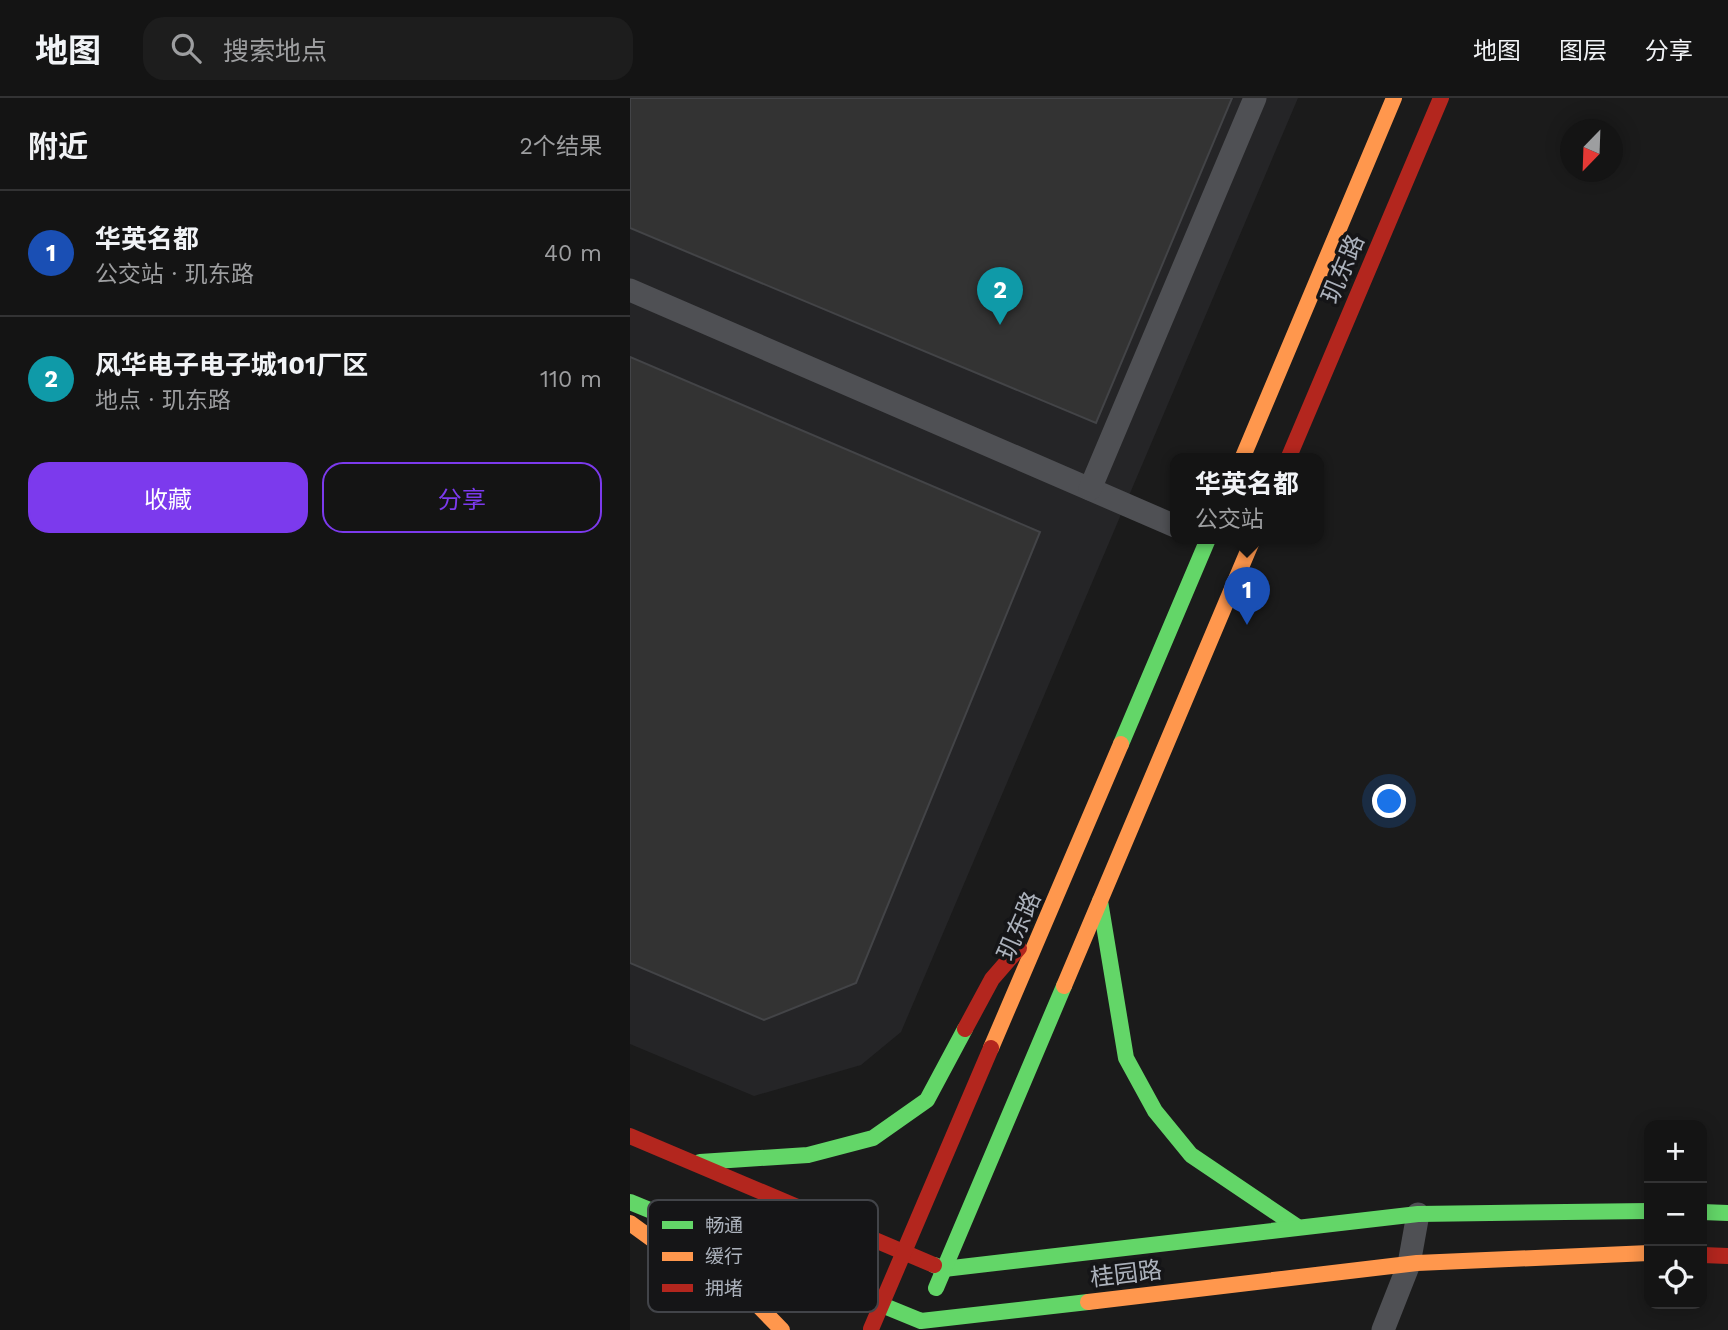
<!DOCTYPE html>
<html lang="zh">
<head>
<meta charset="utf-8">
<style>
  :root { --surface:#141414; --page:#1d1d1d; --text:#f1f3f6; --muted:#9d9ea0; --line:#333334; --accent:#7c3aed }
  body { margin:0; font-family:"Work Sans","Noto Sans SC",sans-serif; background:var(--page); color:var(--text) }
  .controls { position:absolute; right:21px; bottom:21px; display:grid; overflow:hidden; border-radius:14px; box-shadow:0 4px 18px #0003 }
  .controls button { width:63px; height:63px; display:grid; place-items:center; padding:0; border:0; border-bottom:2px solid var(--line); background:var(--surface); color:var(--text); font:35px sans-serif }
  .compass { position:absolute; left:930px; top:21px; width:63px; height:63px; border-radius:50%; background:var(--surface); box-shadow:0 4px 18px #0003; rotate:203deg }
  .you { position:absolute; left:760px; top:704px; width:24px; height:24px; margin:-18px; border:5px solid #fff; border-radius:50%; background:#1a73e8; box-shadow:0 0 0 10px #1a73e833 }
  .badge { display:grid; place-items:center; width:46px; height:46px; border-radius:50%; background:var(--accent); color:#fff; font-size:23px; font-weight:700 }
  .pin { position:absolute; translate:-50% -58px; filter:drop-shadow(0 2px 4px #0008) }
  .pin::after { content:''; position:absolute; top:37px; width:24px; height:21px; background:inherit; clip-path:polygon(0 0,100% 0,50% 100%) }
  .popup { position:absolute; left:540px; top:355px; width:154px; height:91px; box-sizing:border-box; display:grid; place-content:center; border-radius:14px; background:var(--surface); filter:drop-shadow(0 2px 5px #0005); font-size:23px; white-space:nowrap; color:var(--muted) }
  .popup b { font-size:26px; color:var(--text) }
  .popup::after { content:''; position:absolute; left:50%; top:100%; margin-left:-14px; border:14px solid transparent; border-top-color:var(--surface) }
  .list { margin:0; padding:0; list-style:none }
  h2 { display:flex; justify-content:space-between; align-items:center; height:91px; margin:0; padding:0 28px; font-size:30px }
  h2 small { font-size:23px; font-weight:400; color:var(--muted) }
  .list li { display:grid; grid-template-columns:46px 1fr auto; gap:21px; align-items:center; box-sizing:border-box; height:126px; padding:0 28px; border-top:2px solid var(--line) }
  .list b { display:block; font-size:26px; white-space:nowrap }
  .list p { margin:0; font-size:23px; white-space:nowrap; color:var(--muted) }
  .list em { font-size:23px; font-style:normal; color:var(--muted) }
  .actions { display:flex; gap:14px; padding:21px 28px }
  .actions a { flex:1; padding:16px 0; border:2px solid var(--accent); border-radius:21px; text-align:center; font-size:24px; color:var(--accent) }
  .actions .main { background:var(--accent); color:#fff }
  .icon { flex:none; width:38px; height:38px; fill:none; stroke:currentColor; stroke-width:2; stroke-linecap:round; stroke-linejoin:round }
  .map { position:relative; flex:none; width:1098px; height:1232px; overflow:hidden }
  header { display:flex; align-items:center; gap:42px; box-sizing:border-box; height:98px; padding:0 35px; background:var(--surface); border-bottom:2px solid var(--line) }
  header strong { font-size:33px }
  nav { display:flex; gap:38px; margin-inline-start:auto; font-size:24px }
  .search { width:490px; height:63px; background:var(--page); display:flex; align-items:center; gap:18px; box-sizing:border-box; padding:0 24px; border-radius:21px; color:var(--muted); font-size:26px }
  main { display:flex }
  aside { flex:1; background:var(--surface) }
  .map>svg:first-child { display:block }
  .built { fill:#252527 }
  .building { fill:#333; stroke:#434447; stroke-width:2 }
  .lines { fill:none; stroke-linecap:round; stroke-linejoin:round }
  .lane { stroke:#4f5054; stroke-width:23 }
  .fast { stroke:#63d668; stroke-width:16 }
  .slow { stroke:#ff974d; stroke-width:16 }
  .jam { stroke:#b3261e; stroke-width:16 }
  .labels { text-anchor:middle; stroke-width:7; stroke-linejoin:round; paint-order:stroke }
  .street-label { font-size:24px; fill:#acb2bc; stroke:#151517 }
  .key { fill:#151517; stroke:#424449; stroke-width:2 }
  .key-label { font-size:19px; fill:#acb2bc }
</style>
</head>
<body>
<header>
<strong>地图</strong>
<div class="search"><svg class="icon" aria-label="search" viewBox="0 0 24 24"><circle cx="10" cy="10" r="6"/><path d="M15 15l6 6"/></svg>搜索地点</div>
<nav><a>地图</a><a>图层</a><a>分享</a></nav>
</header>
<main>
<aside>
<h2>附近<small>2个结果</small></h2>
<ul class="list">
<li><span class="badge" style="background:#1a4fb4">1</span><div><b>华英名都</b><p>公交站 · 玑东路</p></div><em>40 m</em></li>
<li><span class="badge" style="background:#0f9aa8">2</span><div><b>风华电子电子城101厂区</b><p>地点 · 玑东路</p></div><em>110 m</em></li>
</ul>
<div class="actions"><a class="main">收藏</a><a>分享</a></div>
</aside>
<div class="map">
<svg width="1098" height="1232" viewBox="0 0 1098 1232">
  <rect width="100%" height="100%" fill="#1b1b1b"/>
  <!-- built -->
  <path class="built" d="M0,0h668l-397,934 -40,33 -107,31 -124,-52z"/>
  <!-- building -->
  <g class="building">
    <path d="M0,0h602l-136,325 -466,-195z"/>
    <path d="M0,259l410,175 -184,451 -92,37 -134,-57z"/>
  </g>
  <g class="lines">
    <!-- lane -->
    <g class="lane">
      <path d="M0,192l545,236"/>
      <path d="M460,391l165,-391"/>
      <path d="M753,1232l26,-66 9,-50"/>
    </g>
    <!-- fast -->
    <g class="fast">
      <path d="M491,646l87,-205"/>
      <path d="M470,803l26,157 29,53 36,44 105,71"/>
      <path d="M70,1064l108,-7 65,-17 54,-38 38,-71"/>
      <path d="M0,1104l291,119 167,-19"/>
      <path d="M1072,1114l26,1"/>
      <path d="M304,1167l10,4 474,-55 231,-3"/>
      <path d="M306,1190l128,-302"/>
    </g>
    <!-- slow -->
    <g class="slow">
      <path d="M612,361l152,-361"/>
      <path d="M434,888l189,-447"/>
      <path d="M361,950l130,-304"/>
      <path d="M0,1125l37,27 74,38 41,42"/>
      <path d="M458,1204l329,-39 232,-10"/>
    </g>
    <!-- jam -->
    <g class="jam">
      <path d="M658,361l153,-361"/>
      <path d="M335,931l27,-50 27,-31"/>
      <path d="M0,1038l304,129"/>
      <path d="M1072,1157l26,1"/>
      <path d="M241,1231l120,-281"/>
    </g>
  </g>
  <g class="labels">
    <!-- street labels -->
    <g class="street-label">
      <text transform="translate(713 171) rotate(-67)" y="8">玑东路</text>
      <text transform="translate(389 828) rotate(-66)" y="8">玑东路</text>
      <text transform="translate(496 1176) rotate(-7)" y="8">桂园路</text>
    </g>
  </g>
  <!-- legend -->
  <rect x="18" y="1102" width="230" height="112" rx="10" class="key"/>
  <rect x="32" y="1123" width="31" height="8" fill="#63d668"/>
  <rect x="32" y="1154" width="31" height="9" fill="#ff974d"/>
  <rect x="32" y="1186" width="31" height="8" fill="#b3261e"/>
  <g class="key-label">
    <text x="75" y="1134">畅通</text>
    <text x="75" y="1165">缓行</text>
    <text x="75" y="1197">拥堵</text>
  </g>
</svg>
<div class="controls">
<button>+</button>
<button>−</button>
<button><svg class="icon" aria-label="locate" viewBox="0 0 24 24"><circle cx="12" cy="12" r="6"/><path d="M12 2v4M12 18v4M2 12h4M18 12h4"/></svg></button>
</div>
<svg class="compass" viewBox="-18 -18 36 36"><path d="M0-13l5 13h-10z" fill="#e53935"/><path d="M0 13l5-13h-10z" fill="#9d9ea0"/></svg>
<div class="you"></div>
<div class="pin badge" style="left:617px;top:527px;background:#1a4fb4">1</div>
<div class="popup"><b>华英名都</b>公交站</div>
<div class="pin badge" style="left:370px;top:227px;background:#0f9aa8">2</div>
</div>
</main>
</body>
</html>
